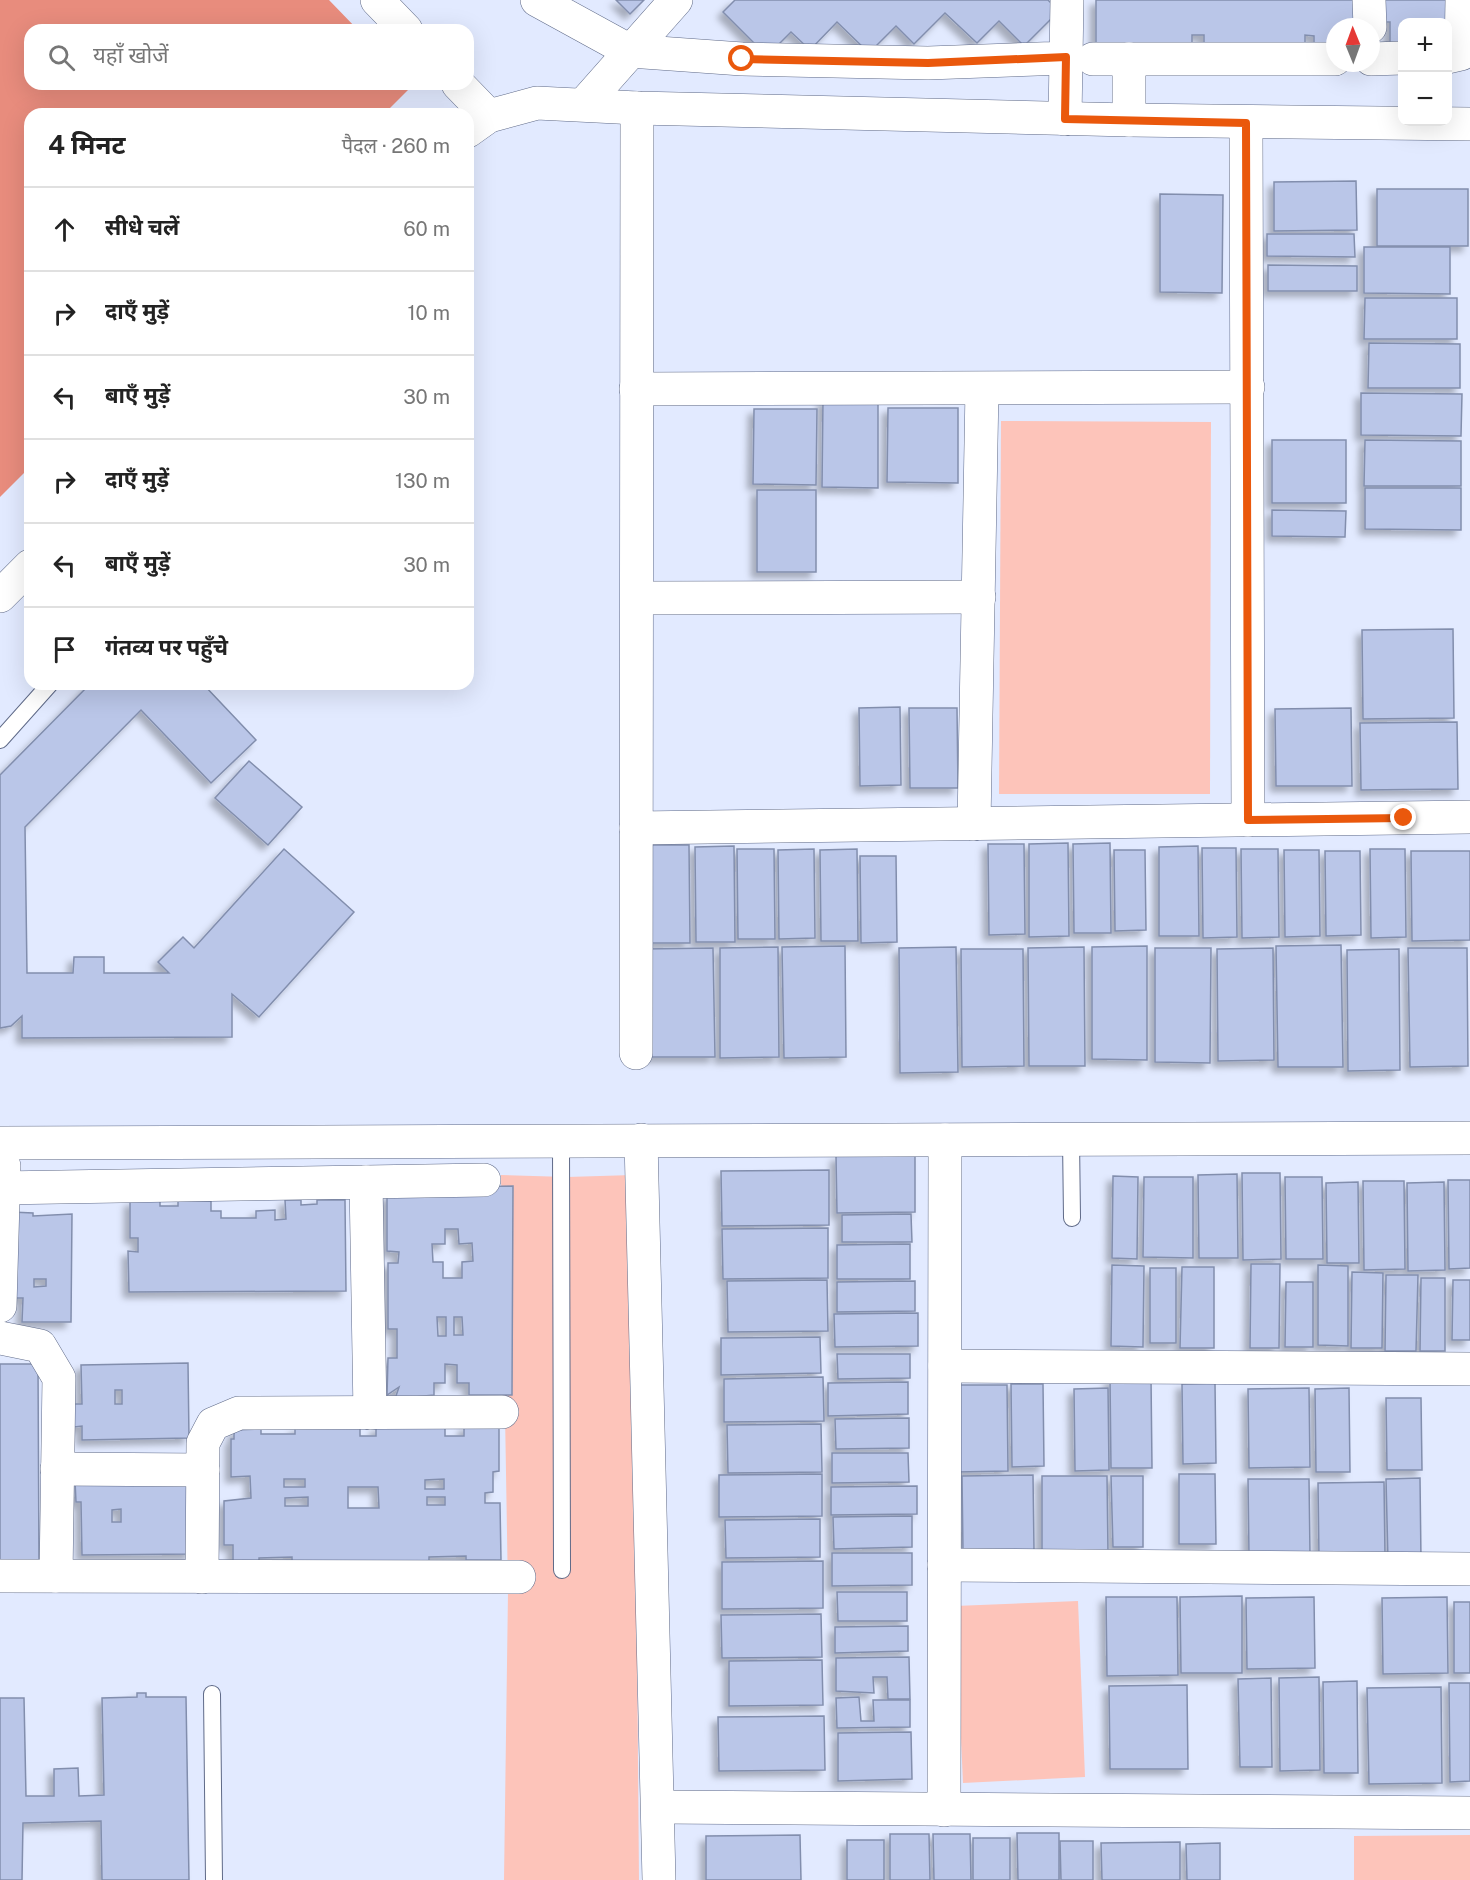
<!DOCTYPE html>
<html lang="hi">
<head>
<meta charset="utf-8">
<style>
  :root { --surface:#fff; --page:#f6f6f6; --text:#222; --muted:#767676; --line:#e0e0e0 }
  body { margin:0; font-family:"Public Sans","Noto Sans Devanagari",sans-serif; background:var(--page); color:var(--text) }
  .controls { position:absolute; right:18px; top:18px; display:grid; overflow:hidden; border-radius:12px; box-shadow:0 6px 24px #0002 }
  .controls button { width:54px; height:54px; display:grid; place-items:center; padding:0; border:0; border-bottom:2px solid var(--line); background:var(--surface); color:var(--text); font:30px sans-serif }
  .compass { position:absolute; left:1326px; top:18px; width:54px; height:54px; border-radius:50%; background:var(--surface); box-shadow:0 6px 24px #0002; rotate:359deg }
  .stop { position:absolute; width:18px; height:18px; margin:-14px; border:4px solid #ea580c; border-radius:50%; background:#fff }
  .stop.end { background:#ea580c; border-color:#fff; box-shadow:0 2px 6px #0008 }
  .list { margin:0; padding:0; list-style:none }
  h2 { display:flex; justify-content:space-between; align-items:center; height:78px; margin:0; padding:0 24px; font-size:26px }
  h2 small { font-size:20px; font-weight:400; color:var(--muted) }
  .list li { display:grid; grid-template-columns:39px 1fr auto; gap:18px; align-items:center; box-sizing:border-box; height:84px; padding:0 24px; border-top:2px solid var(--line) }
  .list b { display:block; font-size:22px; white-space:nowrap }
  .list em { font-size:20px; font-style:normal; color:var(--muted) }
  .icon { flex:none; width:33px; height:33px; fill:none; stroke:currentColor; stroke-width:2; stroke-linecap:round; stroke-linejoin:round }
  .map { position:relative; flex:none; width:1470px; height:1880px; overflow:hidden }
  .search { position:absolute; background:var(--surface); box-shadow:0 6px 24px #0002; left:24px; top:24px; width:450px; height:66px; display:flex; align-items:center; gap:15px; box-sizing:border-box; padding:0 21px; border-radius:18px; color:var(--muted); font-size:22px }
  .panel { position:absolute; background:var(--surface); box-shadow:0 6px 24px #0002; left:24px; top:108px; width:450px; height:582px; border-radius:18px }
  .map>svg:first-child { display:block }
  .green { fill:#fdc4ba }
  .forest { fill:#e88c7d }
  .building { fill:#bac6e8; stroke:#828ead; stroke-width:1.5; fill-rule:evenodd; filter:url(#shadow) }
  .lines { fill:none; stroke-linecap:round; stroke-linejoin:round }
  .service-casing { stroke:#5f6a88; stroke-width:18 }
  .minor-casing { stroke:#5f6a88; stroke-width:34 }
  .service { stroke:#fff; stroke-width:16 }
  .minor { stroke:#fff; stroke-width:33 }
  .route { stroke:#ea580c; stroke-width:8 }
</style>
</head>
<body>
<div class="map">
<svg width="1470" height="1880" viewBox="0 0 1470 1880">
  <defs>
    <filter id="shadow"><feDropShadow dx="-5.5" dy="5.5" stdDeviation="3" flood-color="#0004"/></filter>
  </defs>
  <rect width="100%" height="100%" fill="#e2eaff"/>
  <!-- green -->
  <g class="green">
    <path d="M1001,421l210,1 -1,372h-211z"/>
    <path d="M501,1175l66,2 66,-2 6,705h-135l4,-288z"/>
    <path d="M1078,1601l7,176 -122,6 -8,-177z"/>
    <path d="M1470,1835v45h-116v-44z"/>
  </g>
  <!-- forest -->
  <path class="forest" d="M0,0h329l29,30h-328v54l383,1 -29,29h-354v353l-30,30z"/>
  <!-- building -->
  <g class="building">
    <path d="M616,0h28l-14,14z"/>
    <path d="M735,0h313l11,11 -35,35 -25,-25 -22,22 -32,-30 -31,31 -18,-18 -27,27 -32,-31 -27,28 -19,-18 -24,24 -44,-44z"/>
    <path d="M1096,0h264v27h-25v27h-21v-18l-9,-1v19l-101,1v-20h-12v19l-96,-2z"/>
    <path d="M1382,0h74l-8,22h-46v29h-12v-29h-8z"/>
    <path d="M1356,181l1,49 -83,1v-49z"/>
    <rect x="1377" y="189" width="91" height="57"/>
    <path d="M1160,194l63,1 -1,98 -62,-1z"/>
    <path d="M1267,234h87l1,23 -88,-1z"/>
    <path d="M1364,247h86v47l-86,-1z"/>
    <path d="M1268,265l89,1v25h-89z"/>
    <path d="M1365,298h92v41h-93z"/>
    <path d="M1369,343l91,1v44h-92z"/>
    <path d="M1361,393l101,1 -1,42 -100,-1z"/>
    <path d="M823,399h55v89l-56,-1z"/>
    <path d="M888,408h70v75l-71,-1z"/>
    <path d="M754,409h63l-1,76 -63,-1z"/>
    <rect x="1272" y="440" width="74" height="63"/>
    <path d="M1365,440l96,1v45h-97z"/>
    <path d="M1365,488h96v42l-96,-1z"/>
    <rect x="757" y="490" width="59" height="82"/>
    <path d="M1272,510l74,1 -1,26 -73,-1z"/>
    <path d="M1453,629l1,89 -91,1 -1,-89z"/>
    <path d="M90,684h113l53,56 -45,43 -70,-73 -116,117 2,146h46l1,-16h30v16h65l-11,-11 25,-25 11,11 90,-99 70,63 -95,105 -27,-23v43l-210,1v-22l-11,10 -11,2v-253z"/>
    <path d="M900,707l1,78 -41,1 -1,-78z"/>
    <path d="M909,708h48l1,80h-48z"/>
    <path d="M1351,708l1,78h-76l-1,-77z"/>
    <path d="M1457,722l1,67 -97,1 -1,-67z"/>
    <path d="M249,761l53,46 -34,38 -53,-47z"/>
    <path d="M1068,843l1,93 -40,1v-93z"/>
    <path d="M1110,843l1,90h-37l-1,-89z"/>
    <path d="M988,844h36l1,90 -36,1z"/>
    <path d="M643,845h46l1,98h-46z"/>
    <path d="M734,846l1,96h-39l-1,-95z"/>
    <path d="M1198,846l1,90h-40v-89z"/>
    <path d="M1202,848h34l1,89 -34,1z"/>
    <path d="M737,849h37l1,90h-37z"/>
    <path d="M814,849l1,89 -36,1 -1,-89z"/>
    <path d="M857,849l1,92h-37l-1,-91z"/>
    <path d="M1241,849h37l1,88 -37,1z"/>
    <path d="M1370,849h35l1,88 -35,1z"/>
    <path d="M1114,850h31l1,80 -31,1z"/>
    <path d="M1284,850h35l1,86 -35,1z"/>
    <path d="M1325,851h35l1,84 -35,1z"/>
    <path d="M1411,851h59v89l-58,1z"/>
    <path d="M860,856h36l1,86 -36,1z"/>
    <path d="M1341,945l2,122h-65l-2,-121z"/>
    <path d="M845,946l1,111 -62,1 -2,-111z"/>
    <path d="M1147,946v114l-55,-1v-112z"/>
    <path d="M778,947l1,110 -59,1v-110z"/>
    <path d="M956,947l2,125 -58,1 -1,-125z"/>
    <path d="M1084,947l1,119h-56l-1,-118z"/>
    <path d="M713,948l2,109h-69l-2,-108z"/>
    <path d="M1155,948h56l-1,115 -55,-1z"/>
    <path d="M1273,948l1,112 -56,1 -1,-112z"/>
    <path d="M1408,948h59l1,118 -58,1z"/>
    <path d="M961,949h62l1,117 -62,1z"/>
    <path d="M1399,949l1,121 -52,1 -1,-121z"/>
    <path d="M915,1155v57l-78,1 -1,-57z"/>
    <path d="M829,1170v55l-107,1 -1,-55z"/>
    <path d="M1242,1173h38l1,86 -38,1z"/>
    <path d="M1237,1174l1,84h-39l-1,-83z"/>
    <path d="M1113,1176l25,1 -1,82 -25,-1z"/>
    <path d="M1144,1177h49v81l-50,-1z"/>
    <path d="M1285,1177h37l1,82h-37z"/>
    <path d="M1448,1180h22v88l-21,1z"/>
    <path d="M1363,1181h41l1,88 -41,1z"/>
    <path d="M1358,1182l1,81h-32l-1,-80z"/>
    <path d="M1444,1182l1,88 -37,1 -1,-88z"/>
    <path d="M513,1186l-1,209h-43v-12h-12v-18l-12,-1v19h-11v12l-39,4 4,-12 -12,8 1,-37h9v-29h-9v-66h10l1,-11 -12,-1v-56l77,-8zM445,1229h13l1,15 13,-1 1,18 -11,1v16h-19v-16h-10l-1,-18h13zM437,1317h9v19h-8zM454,1317h8l1,18h-9z"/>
    <path d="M285,1200h16v5l16,-1v-4h28l1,91 -217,1 -1,-41 10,1v-14h-8v-37h30v5h18v-5h33v10h10v7h35v-7l19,-1v10l11,-1z"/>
    <path d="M11,1212l22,1v3l39,-2 -1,108h-49l1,-24h-13zM34,1279h12v7l-12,1z"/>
    <path d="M911,1214l1,28h-70v-27z"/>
    <path d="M828,1228v50l-105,1 -1,-50z"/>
    <path d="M910,1244v35h-73v-34z"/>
    <path d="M1251,1264h29l-1,84h-29z"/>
    <path d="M1112,1265l32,1 -1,81 -32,-1z"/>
    <path d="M1318,1265l30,1v80l-30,-1z"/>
    <path d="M1182,1267h32v81h-34z"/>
    <rect x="1150" y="1268" width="26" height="75"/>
    <path d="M1352,1272l31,1 -1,75h-31z"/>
    <path d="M1386,1275h32l-2,76h-31z"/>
    <path d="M1421,1278h24v73h-25z"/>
    <path d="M827,1280l1,51 -100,1 -1,-51z"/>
    <path d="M1453,1280h17v60h-18z"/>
    <path d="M915,1281v30l-78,1v-30z"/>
    <path d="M1286,1282h27v65h-28z"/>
    <path d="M918,1313v33l-83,1 -1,-33z"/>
    <path d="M820,1337l1,36 -100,2v-37z"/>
    <path d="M837,1354h73v24l-72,1z"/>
    <path d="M188,1363l1,75 -107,2v-14l-8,1v-23h8l-1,-39zM115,1390h7v14h-7z"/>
    <path d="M0,1364h38l1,205h-39z"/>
    <path d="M823,1377l1,44 -100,1v-43z"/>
    <path d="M1151,1377l1,91h-41l-1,-90z"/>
    <path d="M908,1382v32l-80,2v-33z"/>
    <path d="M1215,1383l1,80 -33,1 -1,-80z"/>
    <path d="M1011,1384h32l1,82 -32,1z"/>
    <path d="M956,1385h51l1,86 -51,1z"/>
    <path d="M1108,1388l1,82 -34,1 -1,-82z"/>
    <path d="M1309,1388l1,79 -61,1 -1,-79z"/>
    <path d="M1349,1388l1,84h-34l-1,-83z"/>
    <path d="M1386,1398h35l1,72h-35z"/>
    <path d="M909,1418v30l-73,1 -1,-30z"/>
    <path d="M821,1424l1,48 -94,1 -1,-48z"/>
    <path d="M499,1425v46l-6,1v20l-8,1v10h15l1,57h-35v-4l-37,1v4l-137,2v-6l-33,1v6h-26v-19h-9v-44l27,-3 -1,-22 -19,1v-38h3v-9l27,-1v5h34v-6l65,-1v9h16v-9l69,-1v10h19v-10zM284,1479h21v8h-21zM444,1479v10h-19v-9zM348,1487h30l1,21h-31zM308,1497v9h-23v-8zM427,1497h18v8h-18z"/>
    <path d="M832,1453h76l1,29 -77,1z"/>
    <path d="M191,1472l1,82 -110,1 -1,-53h-5l-1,-21zM121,1509v13h-9v-12z"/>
    <path d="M822,1474v42l-103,1v-42z"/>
    <path d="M1179,1474h36l1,70h-37z"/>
    <path d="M1033,1475l1,75 -71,1 -1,-75z"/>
    <path d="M1042,1476h65l1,77h-66z"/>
    <path d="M1111,1476h32v71h-30z"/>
    <path d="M1420,1478l1,82 -33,1 -2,-82z"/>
    <path d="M1248,1479h61l1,75 -61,1z"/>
    <path d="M1384,1482l1,75 -66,1 -1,-75z"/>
    <path d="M917,1486v28l-86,1v-28z"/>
    <path d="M912,1516v31l-78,2 -1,-32z"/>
    <path d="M820,1519v38l-94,1 -1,-38z"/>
    <path d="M832,1553h80v32l-80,1z"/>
    <path d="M823,1561v47l-101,1v-47z"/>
    <path d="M837,1592h70v29h-69z"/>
    <path d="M1242,1596v77h-61l-1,-76z"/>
    <path d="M1106,1597h71l1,78 -71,1z"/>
    <path d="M1314,1597l1,71 -68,1 -1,-71z"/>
    <path d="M1447,1597l1,76 -65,1 -1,-76z"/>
    <rect x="1454" y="1602" width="16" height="71"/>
    <path d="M821,1614l1,43 -100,1 -1,-43z"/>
    <path d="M908,1626v25l-73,2v-26z"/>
    <path d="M909,1657l1,42h-22l-1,-22h-14l1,16 -38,-2v-33z"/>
    <path d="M822,1660l1,45 -94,1v-45z"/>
    <path d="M1319,1677l1,93 -40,1 -1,-93z"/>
    <path d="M1271,1678l1,89h-32l-2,-88z"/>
    <path d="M1357,1681l1,92h-34l-1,-91z"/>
    <path d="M1449,1683h21v98l-20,1z"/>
    <path d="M1187,1685l1,84h-78l-1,-83z"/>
    <path d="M1441,1687l1,96 -73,1 -2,-96z"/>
    <path d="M137,1693h9v4h40l3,183h-87l-1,-59 -78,2 -1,57h-22v-182h24l2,98h28v-27l24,-1 1,28 25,-1 -2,-97 35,-1z"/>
    <path d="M859,1697l2,24h13l-1,-21h37v27l-73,1 -1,-30z"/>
    <path d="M824,1716l1,54 -106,1 -1,-54z"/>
    <path d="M911,1732l1,47 -74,2v-48z"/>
    <path d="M1017,1833h42v47h-41z"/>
    <path d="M890,1834h39l1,46h-40z"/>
    <path d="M933,1834h37l1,46h-37z"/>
    <path d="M800,1835l1,45h-95v-44z"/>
    <rect x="973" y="1838" width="37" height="42"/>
    <rect x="847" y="1840" width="37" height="40"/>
    <path d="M1060,1841h33v39h-32z"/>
    <path d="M1180,1842v38h-78l-1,-37z"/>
    <path d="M1220,1843v37h-33l-1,-36z"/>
  </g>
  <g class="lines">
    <!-- service casing -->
    <g class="service-casing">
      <g id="service">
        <path d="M0,740l50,-56"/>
        <path d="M1071,1139l1,79"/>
        <path d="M561,1141l1,429"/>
        <path d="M212,1694l2,186"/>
      </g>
    </g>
    <!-- minor casing -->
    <g class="minor-casing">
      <g id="minor">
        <path d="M377,0l29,30"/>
        <path d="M537,0l93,51 112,8 186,4 138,-5 1,-58"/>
        <path d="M1369,0l1,27"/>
        <path d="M1448,57l13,-3 1,-54"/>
        <path d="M1093,59h242"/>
        <path d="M1129,59v61"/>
        <path d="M1371,59l31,-1"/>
        <path d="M458,84l31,32"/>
        <path d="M584,104l92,-104"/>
        <path d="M1065,119l1,-61"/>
        <path d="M1246,123l2,697"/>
        <path d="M468,131l21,-15 48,-13 100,5 492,12 341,4"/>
        <path d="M636,389l612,-2"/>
        <path d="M0,596l30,-30"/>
        <path d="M637,598l342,-1"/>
        <path d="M974,824l8,-435"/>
        <path d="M636,828l834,-11"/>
        <path d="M636,1053l1,-945"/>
        <path d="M641,1140l18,740"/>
        <path d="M0,1143l1470,-5"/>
        <path d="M366,1182l118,-2"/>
        <path d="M0,1188l366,-6 4,231"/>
        <path d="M0,1306l4,-140"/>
        <path d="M0,1338l40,8 19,32 -3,198"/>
        <path d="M945,1366l525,3"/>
        <path d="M57,1469l146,1"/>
        <path d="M944,1565l526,4"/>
        <path d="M0,1576l519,1"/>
        <path d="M202,1577l1,-134 10,-19 26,-11 263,-1"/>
        <path d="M659,1807l811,6"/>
        <path d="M944,1810l1,-670"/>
      </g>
    </g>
    <!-- service -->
    <use href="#service" class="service"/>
    <!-- minor -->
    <use href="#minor" class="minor"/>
  </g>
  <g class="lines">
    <!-- route -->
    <path class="route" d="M742,59l186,4 138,-6 -1,62 181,4 2,697 156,-2"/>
  </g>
</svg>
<div class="controls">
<button>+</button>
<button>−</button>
</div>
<svg class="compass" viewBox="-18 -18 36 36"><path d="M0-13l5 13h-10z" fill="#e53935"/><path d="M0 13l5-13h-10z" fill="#767676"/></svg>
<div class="stop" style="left:742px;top:59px"></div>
<div class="stop end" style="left:1404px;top:818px"></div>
<div class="search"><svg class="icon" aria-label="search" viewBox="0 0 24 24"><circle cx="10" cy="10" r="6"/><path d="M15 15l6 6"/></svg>यहाँ खोजें</div>
<section class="panel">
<h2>4 मिनट<small>पैदल · 260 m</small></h2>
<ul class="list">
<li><svg class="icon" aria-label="ahead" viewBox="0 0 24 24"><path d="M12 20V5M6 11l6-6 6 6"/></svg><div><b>सीधे चलें</b></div><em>60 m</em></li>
<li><svg class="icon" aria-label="right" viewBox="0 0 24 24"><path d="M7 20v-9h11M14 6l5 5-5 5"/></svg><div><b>दाएँ मुड़ें</b></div><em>10 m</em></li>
<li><svg class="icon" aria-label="left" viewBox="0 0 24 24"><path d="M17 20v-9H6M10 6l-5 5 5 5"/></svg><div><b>बाएँ मुड़ें</b></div><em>30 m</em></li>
<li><svg class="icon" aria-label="right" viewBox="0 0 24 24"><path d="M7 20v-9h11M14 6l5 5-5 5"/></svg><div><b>दाएँ मुड़ें</b></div><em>130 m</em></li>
<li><svg class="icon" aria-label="left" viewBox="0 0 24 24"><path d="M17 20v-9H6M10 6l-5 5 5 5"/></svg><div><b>बाएँ मुड़ें</b></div><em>30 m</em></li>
<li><svg class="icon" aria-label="arrive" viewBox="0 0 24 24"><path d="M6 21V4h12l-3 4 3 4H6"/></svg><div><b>गंतव्य पर पहुँचे</b></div></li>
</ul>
</section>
</div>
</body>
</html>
